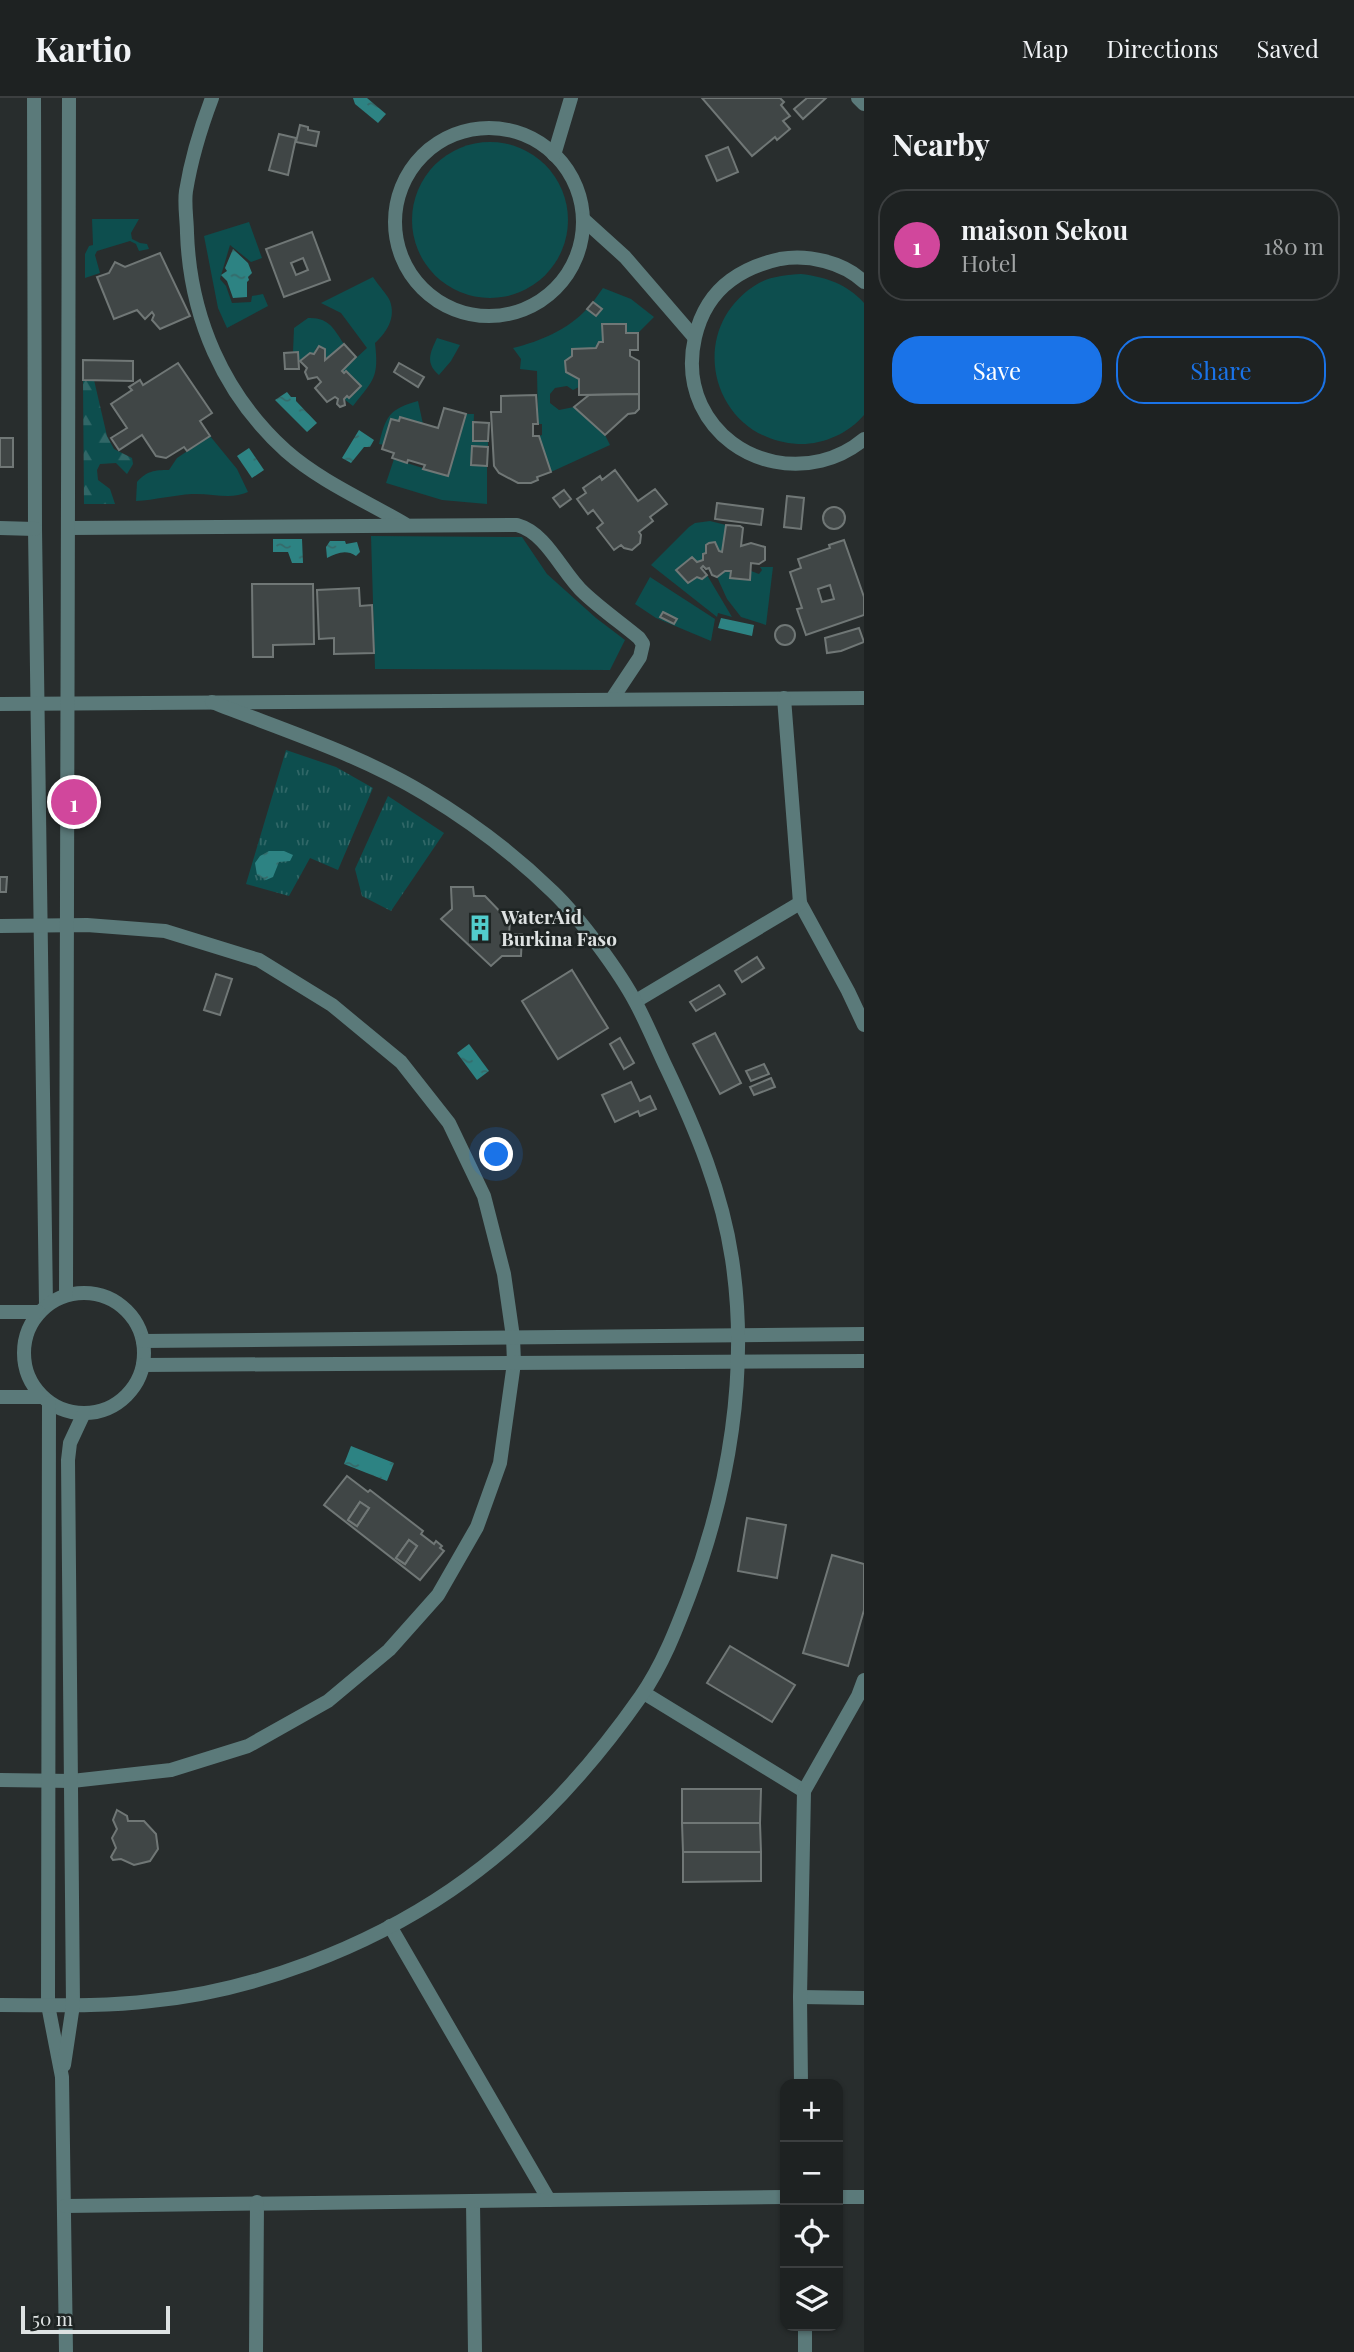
<!DOCTYPE html>
<html lang="en">
<head>
<meta charset="utf-8">
<style>
  :root { --surface:#1e2222; --page:#2b2f2f; --text:#f1f3f6; --muted:#a1a4a5; --line:#3c3f40; --accent:#1a73e8 }
  body { margin:0; font-family:"Playfair Display",serif; background:var(--page); color:var(--text) }
  .controls { position:absolute; right:21px; bottom:21px; display:grid; overflow:hidden; border-radius:14px; box-shadow:0 2px 5px #0004 }
  .controls button { width:63px; height:63px; display:grid; place-items:center; padding:0; border:0; border-bottom:2px solid var(--line); background:var(--surface); color:var(--text); font:35px sans-serif }
  .scale { position:absolute; left:21px; bottom:18px; width:149px; box-sizing:border-box; padding-left:7px; border:4px solid #dee2e2; border-top:0; font-size:19px; line-height:24px; white-space:nowrap; color:#dee2e2; -webkit-text-stroke:5px #1e2423; paint-order:stroke }
  .you { position:absolute; left:497px; top:1057px; width:24px; height:24px; margin:-18px; border:5px solid #fff; border-radius:50%; background:#1a73e8; box-shadow:0 0 0 10px #1a73e833 }
  .badge { display:grid; place-items:center; width:46px; height:46px; border-radius:50%; background:var(--accent); color:#fff; font-size:23px; font-weight:700 }
  .pin { position:absolute; translate:-50% -50%; border:4px solid #fff; box-shadow:0 2px 7px #0006 }
  .list { margin:0; padding:0; list-style:none }
  h2 { display:flex; justify-content:space-between; align-items:center; height:91px; margin:0; padding:0 28px; font-size:30px }
  h2 small { font-size:23px; font-weight:400; color:var(--muted) }
  .list li { display:grid; grid-template-columns:46px 1fr auto; gap:21px; align-items:center; box-sizing:border-box; height:112px; margin:0 14px 14px; padding:0 14px; border:2px solid var(--line); border-radius:28px }
  .list b { display:block; font-size:26px; white-space:nowrap }
  .list p { margin:0; font-size:23px; white-space:nowrap; color:var(--muted) }
  .list em { font-size:23px; font-style:normal; color:var(--muted) }
  .actions { display:flex; gap:14px; padding:21px 28px }
  .actions a { flex:1; padding:16px 0; border:2px solid var(--accent); border-radius:28px; text-align:center; font-size:24px; color:var(--accent) }
  .actions .main { background:var(--accent); color:#fff }
  .icon { flex:none; width:38px; height:38px; fill:none; stroke:currentColor; stroke-width:2; stroke-linecap:round; stroke-linejoin:round }
  .map { position:relative; flex:none; width:864px; height:2254px; overflow:hidden }
  header { display:flex; align-items:center; gap:42px; box-sizing:border-box; height:98px; padding:0 35px; background:var(--surface); border-bottom:2px solid var(--line) }
  header strong { font-size:33px }
  nav { display:flex; gap:38px; margin-inline-start:auto; font-size:24px }
  main { display:flex }
  aside { flex:1; background:var(--surface) }
  .map>svg:first-child { display:block }
  .grass { fill:#0d4e4e }
  .forest { fill:url(#forest-firs) }
  .park { fill:url(#park-tufts) }
  .water { fill:url(#water-ripples) }
  .building { fill:#404646; stroke:#707776; stroke-width:2; fill-rule:evenodd }
  .lines { fill:none; stroke-linecap:round; stroke-linejoin:round }
  .street { stroke:#5b7a7a; stroke-width:14 }
  .labels { text-anchor:middle; stroke-width:5; stroke-linejoin:round; paint-order:stroke }
  .poi-label { font-size:19px; font-weight:bold; fill:#dee2e2; stroke:#1e2423; text-anchor:start }
</style>
</head>
<body>
<header>
<strong>Kartio</strong>
<nav><a>Map</a><a>Directions</a><a>Saved</a></nav>
</header>
<main>
<div class="map">
<svg width="864" height="2254" viewBox="0 0 864 2254">
  <defs>
    <pattern id="forest-firs" width="22" height="20" patternUnits="userSpaceOnUse" patternTransform="scale(1.75)"><rect width="22" height="20" fill="#0d4e4e"/><path d="M5 1l3.5 6h-7zM16 11l3.5 6h-7z" fill="#306767"/></pattern>
    <pattern id="park-tufts" width="24" height="20" patternUnits="userSpaceOnUse" patternTransform="scale(1.75)"><rect width="24" height="20" fill="#0d4e4e"/><path d="M3 7l-1-3M5 7V3M7 7l1-3M15 17l-1-3M17 17v-4M19 17l1-3" fill="none" stroke="#306767"/></pattern>
    <pattern id="water-ripples" width="26" height="14" patternUnits="userSpaceOnUse" patternTransform="scale(1.75)"><rect width="26" height="14" fill="#2d8383"/><path d="M2 4q2-2 4 0t4 0M15 11q2-2 4 0t4 0" fill="none" stroke="#366a6a"/></pattern>
  </defs>
  <rect width="100%" height="100%" fill="#282d2d"/>
  <!-- grass -->
  <g class="grass">
    <circle cx="490" cy="122" r="78"/>
    <path d="M92,121h47l-8,14 1,6 8,4 7,1 2,5 -10,2 -3,-7 -6,-3 -33,10 -2,4 5,18 -15,5v-24l4,-8 4,-1z"/>
    <path d="M249,124l13,36 -11,4 -21,-17 -10,34 6,7 6,17 19,-1 1,-6 11,-2 5,12 -41,22 -9,-20 -14,-72z"/>
    <path d="M801,176c25,3 46,10 63,29v112c-16,19 -42,30 -66,29 -88,-5 -115,-117 -39,-161 13,-7 28,-8 42,-9z"/>
    <path d="M373,179c5,8 14,17 17,24 6,17 -3,31 -15,42 4,35 -1,36 -22,63l-9,-7 3,-3 3,2 11,-12 -15,-15 -2,2 -2,-2 25,-23 -26,-35 -20,-10z"/>
    <path d="M603,190l28,11 23,18 -16,16h-12l-1,-9h-22v18l-4,1 -3,5 -24,1v7l-7,5 1,11 13,7v8l-6,3 -6,-4 -12,2 -5,6v9l9,7 15,-3 31,28 5,10 -59,27 -12,-36 3,-1v-11h-4l-1,-53 -17,-2 1,-10 -8,-11c28,-7 54,-18 74,-39l9,7 6,-7 -9,-7z"/>
    <path d="M308,220c21,-1 26,11 36,26l-19,16v-11l-3,-2 -6,1 -2,6 -4,-1 -10,8h-2v-9h-5l1,-24z"/>
    <path d="M437,240l23,7 -9,16 -12,14c-14,-12 -9,-22 -2,-37z"/>
    <path d="M418,303l5,23 -22,-7 -17,28 -5,-1c7,-28 10,-35 39,-43z"/>
    <path d="M466,316h8l-1,26 15,1v6l-16,-1 -1,19 16,1v38l-45,-4 -56,-17 8,-24 54,17z"/>
    <path d="M210,338l27,33 11,23c-17,8 -36,1 -56,2 -18,1 -37,6 -56,7l1,-19c10,-11 17,-12 32,-12l8,-12z"/>
    <path d="M710,423l16,4 -4,27 -3,-1 -4,-8 -9,3v7l-2,1 -1,6 -6,2 -5,-5 -16,13 12,13 9,-6 5,2 5,-4 25,42 -14,-4 -1,4 -66,-52 38,-38 6,-4z"/>
    <path d="M371,438l151,1 25,37 49,44 29,22 -15,30 -235,-1z"/>
    <path d="M760,469h13l-7,58 -25,-8 -14,-18 -10,-22 8,-6h6v7l19,2 1,-9 8,3 3,-4z"/>
    <path d="M650,479l65,42 -4,22 -55,-23 -21,-14z"/>
  </g>
  <!-- forest -->
  <path class="forest" d="M83,282h11l13,56 7,13 18,9 1,6 -6,10 -11,-11 -16,1 -3,6 1,10 12,9 5,15h-31z"/>
  <!-- park -->
  <g class="park">
    <path d="M286,652l50,17 37,21 -35,82 -28,-12 -21,38 -43,-12z"/>
    <path d="M388,698l56,37 -53,78 -29,-15 -7,-27z"/>
  </g>
  <!-- water -->
  <g class="water">
    <path d="M353,0h14l19,16 -8,9 -23,-19z"/>
    <path d="M233,151l15,14 4,10 -4,4 1,3 -2,2v15l-14,1 -6,-17 -6,-6 6,-4 -2,-3z"/>
    <path d="M287,294l4,5h5v4l21,22 -10,9 -32,-32z"/>
    <path d="M359,332l15,10 -4,7h-6l-13,16 -9,-5z"/>
    <path d="M249,350l15,22 -12,8 -15,-22z"/>
    <path d="M273,441h29l1,24h-11l-4,-11h-15z"/>
    <path d="M330,443h15l1,3 11,-2 3,10 -4,4c-10,-7 -19,-3 -29,2l-1,-11z"/>
    <path d="M721,520l33,7 -2,11 -34,-8z"/>
    <path d="M269,753h15l9,4 -3,6 -11,1 -6,15 -7,3 -9,-5 -2,-12 5,-7z"/>
    <path d="M469,946l20,27 -12,9 -20,-27z"/>
    <path d="M351,1348l43,17 -7,18 -43,-17z"/>
  </g>
  <!-- building -->
  <g class="building">
    <path d="M702,0h78l4,4 -3,3 9,11 -7,5 7,8 -13,11 -2,-3 -23,19z"/>
    <path d="M807,0h19l-23,21 -9,-10z"/>
    <path d="M300,27l8,2v3l11,2 -3,14 -20,-4z"/>
    <path d="M279,36l17,4 -8,37 -19,-5z"/>
    <path d="M728,49l10,25 -21,9 -11,-25z"/>
    <path d="M312,134l18,48 -46,17 -18,-48zM303,160l5,12 -12,5 -5,-12z"/>
    <path d="M160,155l30,63 -30,13 -8,-9 2,-5 -2,-3 -7,7 -8,-9 -23,9 -17,-42 12,-4 6,-11 10,5z"/>
    <path d="M593,204l9,7 -6,7 -9,-7z"/>
    <path d="M602,226h24v9h12v17h-8v6l9,5v33l-60,1v-16l-13,-7 -1,-11 7,-5v-7l24,-1 3,-6h4z"/>
    <path d="M344,246l12,13 -14,14 2,2 2,-2 15,15 -12,12 -2,-2 -3,3 1,6 -5,2 -3,-3 1,-5 -3,-2 -8,5 -12,-14 6,-6 -4,-5 -9,2 -3,-7 2,-4 -7,-7 10,-8 4,1 5,-8 6,3v11z"/>
    <path d="M298,254l1,17h-14l-1,-16z"/>
    <path d="M83,262l50,1v20l-50,-1z"/>
    <path d="M178,265l34,50 -12,8 10,15 -23,15 -3,-4 -18,11 -10,-2 -14,-21 -23,15 -8,-12 16,-10 -16,-24 21,-14 -3,-3 11,-7 3,5z"/>
    <path d="M399,265l25,14 -6,10 -24,-15z"/>
    <path d="M639,296v15l-4,4 -7,1 -23,21 -31,-28 15,-12z"/>
    <path d="M536,297l2,29h-5v12h6l12,36 -14,5 1,3 -7,3h-13l-19,-10 -5,-7 -3,-54h10v-16z"/>
    <path d="M444,310l22,6 -18,62 -25,-7 2,-4 -17,-5 -1,3 -15,-5 2,-5 -12,-4 9,-30 8,2 1,-4 38,11z"/>
    <path d="M473,324l16,1 -1,18h-15z"/>
    <rect x="0" y="340" width="13" height="29"/>
    <path d="M472,348l16,1 -1,19 -16,-1z"/>
    <path d="M615,372l23,31 17,-12 12,15 -17,13 3,4 -14,11 2,3 -1,8 -8,7 -8,-2 -3,-3 -7,5 -17,-22 6,-5 -10,-13 -5,4 -11,-15 9,-6 -3,-5 17,-12 2,4z"/>
    <path d="M564,392l7,9 -11,8 -7,-9z"/>
    <path d="M787,398l17,2 -3,31 -17,-2z"/>
    <path d="M717,405l46,6 -2,16 -46,-6z"/>
    <circle cx="834" cy="420" r="11"/>
    <path d="M726,427l14,1 3,2 -2,18 10,-3 14,4v13l-6,4 -8,-1 -1,17 -20,-2 1,-7h-6l-8,6 -5,-2 -3,-7 -3,1 -3,-3 -2,2 6,7 -5,4 -5,-2 -9,6 -12,-13 16,-13 5,5 6,-2v-6l3,-1v-8l3,-2 6,-1 4,9 3,1z"/>
    <path d="M844,442l20,57v18l-58,20 -9,-26 5,-1 -12,-36 11,-4 -3,-9 32,-11 -1,-3zM830,487l4,14 -12,3 -4,-13z"/>
    <path d="M252,486h61l1,60 -41,1v12h-20z"/>
    <path d="M359,490l1,18 12,-1 2,48 -40,1v-16l-15,1 -2,-49z"/>
    <path d="M663,514l14,7 -3,5 -14,-7z"/>
    <circle cx="785" cy="537" r="10"/>
    <path d="M859,530l5,14 -23,9 -14,2 -2,-15z"/>
    <path d="M0,779h7l-1,15h-6z"/>
    <path d="M451,789h22l1,9h11l25,26 -1,12h13l-1,22h-19l-11,10 -50,-47 11,-10z"/>
    <path d="M757,859l7,11 -22,14 -7,-11z"/>
    <path d="M572,872l36,58 -50,31 -36,-58z"/>
    <path d="M216,876l16,5 -12,36 -16,-5z"/>
    <path d="M719,887l6,9 -29,17 -6,-9z"/>
    <path d="M715,935l26,50 -21,11 -27,-50z"/>
    <path d="M620,940l14,25 -10,6 -14,-25z"/>
    <path d="M764,966l5,10 -18,7 -5,-10z"/>
    <path d="M771,980l4,9 -21,8 -4,-8z"/>
    <path d="M631,984l9,19 10,-5 6,13 -16,7 -2,-5 -23,11 -13,-27z"/>
    <path d="M347,1378l21,16 2,-2 53,41 -2,3 13,10 2,-3 6,5 -2,2 4,3 -24,29 -96,-75zM360,1404l9,6 -12,18 -9,-6zM409,1442l8,6 -12,18 -9,-6z"/>
    <path d="M360,1404l9,6 -12,18 -9,-6z"/>
    <path d="M747,1420l39,7 -9,53 -39,-7z"/>
    <path d="M409,1442l8,6 -12,18 -9,-6z"/>
    <path d="M832,1457l32,9v46l-16,56 -45,-13z"/>
    <path d="M730,1548l65,39 -23,37 -65,-39z"/>
    <path d="M682,1691h79l-1,34h-78z"/>
    <path d="M117,1712l10,6 1,5h16l12,13 2,15 -8,12 -16,4 -13,-6 -8,1 -2,-3 5,-9 -4,-10 5,-9 -4,-9z"/>
    <path d="M682,1725h78l1,29h-78z"/>
    <path d="M683,1754h78v29l-78,1z"/>
  </g>
  <g class="lines">
    <!-- street -->
    <g class="street">
      <path d="M34,0l1,431 11,776"/>
      <path d="M212,0c-11,29 -21,62 -26,93 -2,13 1,29 1,42 3,84 36,161 99,218 34,30 80,50 119,73"/>
      <path d="M858,0l6,6"/>
      <circle cx="489" cy="124" r="94"/>
      <path d="M554,57l17,-57"/>
      <path d="M583,121l42,38 69,80"/>
      <path d="M864,184c-21,-20 -56,-28 -84,-23 -18,4 -34,10 -49,21 -37,27 -49,84 -30,125 30,63 112,77 163,34"/>
      <path d="M0,430l35,1"/>
      <path d="M69,430l448,-3c30,8 45,48 67,68 17,16 37,30 55,45l4,6 -3,13 -28,42"/>
      <path d="M0,606l864,-6"/>
      <path d="M800,805l48,88 16,34"/>
      <path d="M0,828l87,-1 78,6 94,29 73,45 69,57 48,61 35,73 20,78 9,63 1,26 -14,100 -23,64 -39,68 -49,55 -61,51 -80,45 -77,24 -99,11 -72,-1"/>
      <path d="M636,903l164,-98 -16,-205"/>
      <circle cx="84" cy="1255" r="60"/>
      <path d="M66,1197l3,-1197"/>
      <path d="M0,1214h39"/>
      <path d="M143,1243l721,-7"/>
      <path d="M143,1267l721,-4"/>
      <path d="M0,1299h42"/>
      <path d="M49,1305l-1,602 14,72 4,275"/>
      <path d="M644,1595l160,98"/>
      <path d="M390,1828l159,274"/>
      <path d="M800,1899l64,1"/>
      <path d="M0,1907c50,0 101,2 151,-4 103,-10 215,-53 300,-111 75,-51 139,-121 190,-194 21,-30 35,-66 48,-100 40,-106 60,-224 43,-337 -10,-67 -36,-129 -65,-190 -10,-21 -19,-43 -30,-64 -17,-33 -58,-88 -84,-113 -38,-37 -83,-71 -128,-98 -66,-40 -142,-64 -213,-92"/>
      <path d="M64,1967l9,-60 -5,-545 2,-17 14,-30"/>
      <path d="M801,1986l-1,-87 4,-206 54,-95 6,-16"/>
      <path d="M838,2099h26"/>
      <path d="M473,2104l2,150"/>
      <path d="M65,2108l720,-9"/>
      <path d="M805,2228v26"/>
      <path d="M256,2254l1,-150"/>
    </g>
  </g>
  <!-- icons -->
  <defs>
    <g id="building-bare" transform="scale(2.1)"><path d="M-4-6H4V6H1V3H-1V6H-4ZM-2.5-4.3h1.7v1.8h-1.7ZM.8-4.3h1.7v1.8H.8ZM-2.5-1h1.7V.8h-1.7ZM.8-1h1.7V.8H.8Z" fill="#52cdcd" stroke="#1e2423" stroke-width="2.5" paint-order="stroke"/></g>
  </defs>
  <g fill-rule="evenodd">
    <use href="#building-bare" x="480" y="830"/>
  </g>
  <g class="labels">
    <!-- poi labels -->
    <g class="poi-label">
      <text x="501" y="826">WaterAid<tspan x="501" dy="22">Burkina Faso</tspan></text>
    </g>
  </g>
</svg>
<div class="controls">
<button>+</button>
<button>−</button>
<button><svg class="icon" aria-label="locate" viewBox="0 0 24 24"><circle cx="12" cy="12" r="6"/><path d="M12 2v4M12 18v4M2 12h4M18 12h4"/></svg></button>
<button><svg class="icon" aria-label="layers" viewBox="0 0 24 24"><path d="M12 4l9 5-9 5-9-5zM3 14l9 5 9-5"/></svg></button>
</div>
<div class="scale">50 m</div>
<div class="you"></div>
<div class="pin badge" style="left:74px;top:704px;background:#d1479c">1</div>
</div>
<aside>
<h2>Nearby<small></small></h2>
<ul class="list">
<li><span class="badge" style="background:#d1479c">1</span><div><b>maison Sekou</b><p>Hotel</p></div><em>180 m</em></li>
</ul>
<div class="actions"><a class="main">Save</a><a>Share</a></div>
</aside>
</main>
</body>
</html>
